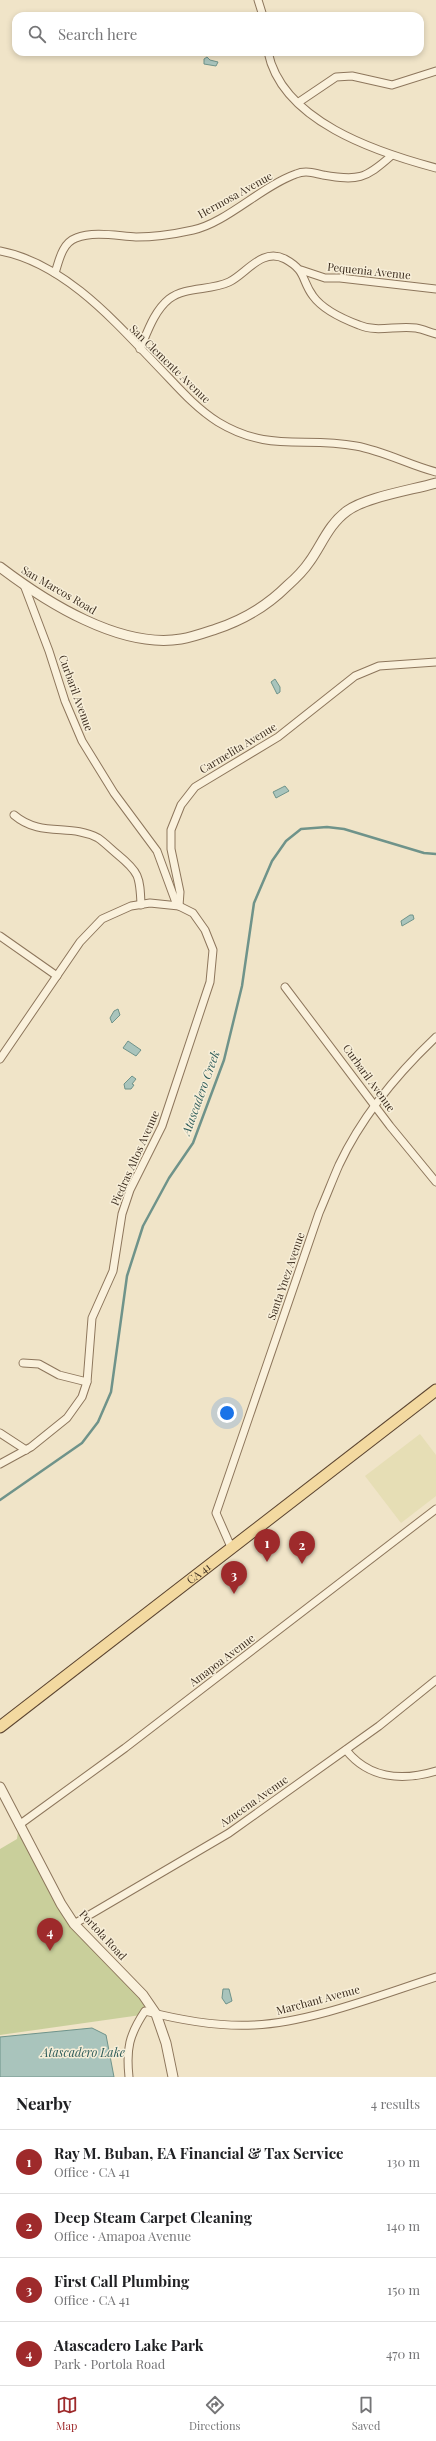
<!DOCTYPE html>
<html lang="en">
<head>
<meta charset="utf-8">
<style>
  :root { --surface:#fff; --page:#f2f2f2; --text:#202124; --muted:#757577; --line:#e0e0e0; --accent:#9e2a2b }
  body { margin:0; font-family:"Playfair Display",serif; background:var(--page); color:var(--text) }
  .you { position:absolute; left:227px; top:1413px; width:14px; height:14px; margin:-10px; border:3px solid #fff; border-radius:50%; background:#1a73e8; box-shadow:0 0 0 6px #1a73e833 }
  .badge { display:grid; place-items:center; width:26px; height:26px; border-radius:50%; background:var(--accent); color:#fff; font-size:13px; font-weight:700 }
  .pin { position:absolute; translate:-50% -33px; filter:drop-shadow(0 1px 2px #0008) }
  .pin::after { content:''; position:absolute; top:21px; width:14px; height:12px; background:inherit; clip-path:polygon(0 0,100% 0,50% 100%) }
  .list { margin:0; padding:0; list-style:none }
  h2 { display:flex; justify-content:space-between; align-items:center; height:52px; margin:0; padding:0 16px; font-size:17px }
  h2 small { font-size:13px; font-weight:400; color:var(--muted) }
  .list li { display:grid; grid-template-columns:26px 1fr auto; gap:12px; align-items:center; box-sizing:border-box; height:64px; padding:0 16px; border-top:1px solid var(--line) }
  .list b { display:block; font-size:15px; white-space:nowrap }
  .list p { margin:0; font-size:13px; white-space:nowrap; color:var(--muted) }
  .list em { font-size:13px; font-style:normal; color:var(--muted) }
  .icon { flex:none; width:22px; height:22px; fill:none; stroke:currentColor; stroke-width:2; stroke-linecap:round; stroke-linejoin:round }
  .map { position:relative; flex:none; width:436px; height:2077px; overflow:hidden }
  .search { position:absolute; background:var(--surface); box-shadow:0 2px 6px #0003; left:12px; right:12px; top:12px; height:44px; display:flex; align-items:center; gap:10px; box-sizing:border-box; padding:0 14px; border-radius:12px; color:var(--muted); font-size:15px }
  .sheet { height:308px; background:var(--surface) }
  nav { display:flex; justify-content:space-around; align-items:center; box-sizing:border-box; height:56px; border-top:1px solid var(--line); background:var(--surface); font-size:11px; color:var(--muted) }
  nav a { display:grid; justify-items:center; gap:2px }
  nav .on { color:var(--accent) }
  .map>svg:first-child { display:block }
  .farmland { fill:#e6deb5 }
  .green { fill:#c9cf9b }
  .water { fill:#a9c4bc; stroke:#6f938a }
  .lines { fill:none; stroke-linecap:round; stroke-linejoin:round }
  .stream { stroke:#6f938a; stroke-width:2.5 }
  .minor-casing { stroke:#8d765c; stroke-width:9 }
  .tertiary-casing { stroke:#8d765c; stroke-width:11 }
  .primary-casing { stroke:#5b4430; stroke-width:13 }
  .minor { stroke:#faf1dc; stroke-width:7 }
  .tertiary { stroke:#faf1dc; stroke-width:9 }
  .primary { stroke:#f3d9a0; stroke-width:11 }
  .labels { text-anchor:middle; stroke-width:3; stroke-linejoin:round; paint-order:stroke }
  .street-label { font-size:11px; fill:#3d2e20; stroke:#f7eed8 }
  .water-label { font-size:12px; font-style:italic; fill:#2f5d5a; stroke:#f7eed8 }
</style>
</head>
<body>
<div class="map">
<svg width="436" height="2077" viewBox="0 0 436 2077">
  <rect width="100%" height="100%" fill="#f0e4c8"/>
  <!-- farmland -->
  <path class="farmland" d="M420,1434l16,21v41l-35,27 -36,-47z"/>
  <!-- green -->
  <path class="green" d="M19,1825l55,101 81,87 -155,22v-186l17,-10z"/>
  <!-- water -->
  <g class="water">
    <path d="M207,57l3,3 8,2 -2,4 -12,-2v-5z"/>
    <path d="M275,679l5,8v5l-3,2 -6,-12z"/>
    <path d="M285,786l4,5 -13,7 -3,-6z"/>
    <path d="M410,915h3l1,4 -12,7 -1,-5z"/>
    <path d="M118,1009l2,6 -8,8 -2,-5 4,-7z"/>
    <path d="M128,1041l13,9 -5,6 -13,-8z"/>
    <path d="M132,1076l4,3 -4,5 2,1 -3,4h-6l-1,-5z"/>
    <path d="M223,1989h6l3,12 -6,3 -4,-6z"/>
    <path d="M92,2028l14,7 8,42h-114v-40z"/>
  </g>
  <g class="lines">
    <!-- stream -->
    <path class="stream" d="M0,1500l82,-57 16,-21 13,-30 16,-116 16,-50 26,-48 24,-35 31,-83 18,-74 12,-83 18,-42 14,-20 15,-12 26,-2 17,2 80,24 12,1"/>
    <!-- minor casing -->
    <g class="minor-casing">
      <g id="minor">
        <path d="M258,0l5,16"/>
        <path d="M268,52c14,69 108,100 168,116"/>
        <path d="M299,102l37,-25 16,-1 40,9 44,-14"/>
        <path d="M0,251c69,13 122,79 169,127 15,16 30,32 49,44 51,31 86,14 138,24 28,5 53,19 80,26"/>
        <path d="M301,270l24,8h15l96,11"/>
        <path d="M55,273c4,-12 7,-30 21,-35 18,-7 41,-2 60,-1 18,0 39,-3 57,-7 33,-7 69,-44 103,-56 9,-4 19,-1 27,1 35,6 42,4 68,-19"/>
        <path d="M140,349c7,-16 14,-38 29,-50 17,-13 41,-8 60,-17 17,-8 33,-35 56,-23 22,12 16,21 28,37 10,14 30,23 46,29 18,8 38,0 57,3 6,1 13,4 20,6"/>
        <path d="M14,815c27,23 56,8 84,23 6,4 13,11 19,16 22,18 23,22 24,51"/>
        <path d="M0,936l57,40"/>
        <path d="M285,987l105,139 46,56"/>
        <path d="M0,1059l80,-117 22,-23 29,-13 19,-3 29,3 1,-14 -9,-43v-19l10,-25 14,-18 83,-50 77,-61 24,-10 57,-4"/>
        <path d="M23,1363l16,1 20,11 28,7"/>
        <path d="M0,1433l26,17"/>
        <path d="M0,1464l31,-17 36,-29 15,-21 5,-15 5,-64 21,-47 9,-57 8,-24 32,-64 48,-144 3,-32 -8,-20 -12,-17 -14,-7 -4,-6 -18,-49 -43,-58 -32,-52 -17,-40 -16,-50 -25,-66"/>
        <path d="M231,1547l-15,-34 103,-300c7,-16 13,-32 20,-48 23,-49 58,-91 97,-128"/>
        <path d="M346,1750c23,29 57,31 90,21"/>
        <path d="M19,1825l106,-77 311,-239"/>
        <path d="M74,1924l155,-91 150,-107 57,-46"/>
        <path d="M129,2077c-3,-28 0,-42 16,-66 35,9 73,16 109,14 58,-3 126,-30 182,-48"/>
      </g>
    </g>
    <!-- tertiary casing -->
    <g class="tertiary-casing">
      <g id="tertiary">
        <path d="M0,567c46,35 120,82 181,72 12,-2 23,-6 35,-10 27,-9 51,-23 71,-43 8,-7 17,-16 23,-25 12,-17 19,-37 37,-50 19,-14 65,-21 89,-28"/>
        <path d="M0,1787l61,117 13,20 69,71 13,19 10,29 7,34"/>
      </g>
    </g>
    <!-- primary casing -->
    <g class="primary-casing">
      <g id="primary">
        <path id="s1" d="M0,1727l436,-337"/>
      </g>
    </g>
    <!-- minor -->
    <use href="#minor" class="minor"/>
    <!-- tertiary -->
    <use href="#tertiary" class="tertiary"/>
    <!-- primary -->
    <use href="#primary" class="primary"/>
  </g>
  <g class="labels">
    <!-- street labels -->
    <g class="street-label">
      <text transform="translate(235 195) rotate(-29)" y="4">Hermosa Avenue</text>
      <text transform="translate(369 271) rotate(6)" y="4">Pequenia Avenue</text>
      <text transform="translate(170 364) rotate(44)" y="4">San Clemente Avenue</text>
      <text transform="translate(59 590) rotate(30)" y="4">San Marcos Road</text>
      <text transform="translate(76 693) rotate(70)" y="4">Curbaril Avenue</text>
      <text transform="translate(238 748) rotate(-31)" y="4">Carmelita Avenue</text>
      <text transform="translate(369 1078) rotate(54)" y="4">Curbaril Avenue</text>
      <text transform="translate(135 1158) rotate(-66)" y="4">Piedras Altos Avenue</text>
      <text transform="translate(286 1276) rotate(-71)" y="4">Santa Ynez Avenue</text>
      <text dy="4" stroke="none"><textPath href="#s1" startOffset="251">CA 41</textPath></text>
      <text transform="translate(222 1660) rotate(-37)" y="4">Amapoa Avenue</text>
      <text transform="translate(254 1801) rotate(-35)" y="4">Azucena Avenue</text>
      <text transform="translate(103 1935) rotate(47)" y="4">Portola Road</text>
      <text transform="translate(318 2000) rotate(-15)" y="4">Marchant Avenue</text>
    </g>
    <!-- water labels -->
    <g class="water-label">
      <text transform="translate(201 1093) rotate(-70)" y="4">Atascadero Creek</text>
      <text x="83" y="2057">Atascadero Lake</text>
    </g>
  </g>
</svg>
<div class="you"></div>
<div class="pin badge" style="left:267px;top:1562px">1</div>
<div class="pin badge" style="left:302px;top:1564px">2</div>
<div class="pin badge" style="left:234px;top:1594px">3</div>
<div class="pin badge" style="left:50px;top:1951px">4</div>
<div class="search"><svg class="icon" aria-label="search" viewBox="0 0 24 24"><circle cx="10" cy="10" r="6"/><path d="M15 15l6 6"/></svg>Search here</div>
</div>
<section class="sheet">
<h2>Nearby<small>4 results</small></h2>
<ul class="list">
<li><span class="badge">1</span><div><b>Ray M. Buban, EA Financial &amp; Tax Service</b><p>Office · CA 41</p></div><em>130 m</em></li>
<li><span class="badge">2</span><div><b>Deep Steam Carpet Cleaning</b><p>Office · Amapoa Avenue</p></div><em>140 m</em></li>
<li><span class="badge">3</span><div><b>First Call Plumbing</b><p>Office · CA 41</p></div><em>150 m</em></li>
<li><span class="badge">4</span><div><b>Atascadero Lake Park</b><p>Park · Portola Road</p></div><em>470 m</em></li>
</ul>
</section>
<nav>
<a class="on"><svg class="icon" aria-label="map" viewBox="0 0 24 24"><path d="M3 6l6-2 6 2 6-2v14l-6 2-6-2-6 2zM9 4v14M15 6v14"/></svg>Map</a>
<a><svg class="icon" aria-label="directions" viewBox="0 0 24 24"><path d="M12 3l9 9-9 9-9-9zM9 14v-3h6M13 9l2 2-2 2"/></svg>Directions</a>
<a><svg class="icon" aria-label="saved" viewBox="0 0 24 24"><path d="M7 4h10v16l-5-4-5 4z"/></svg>Saved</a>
</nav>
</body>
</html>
